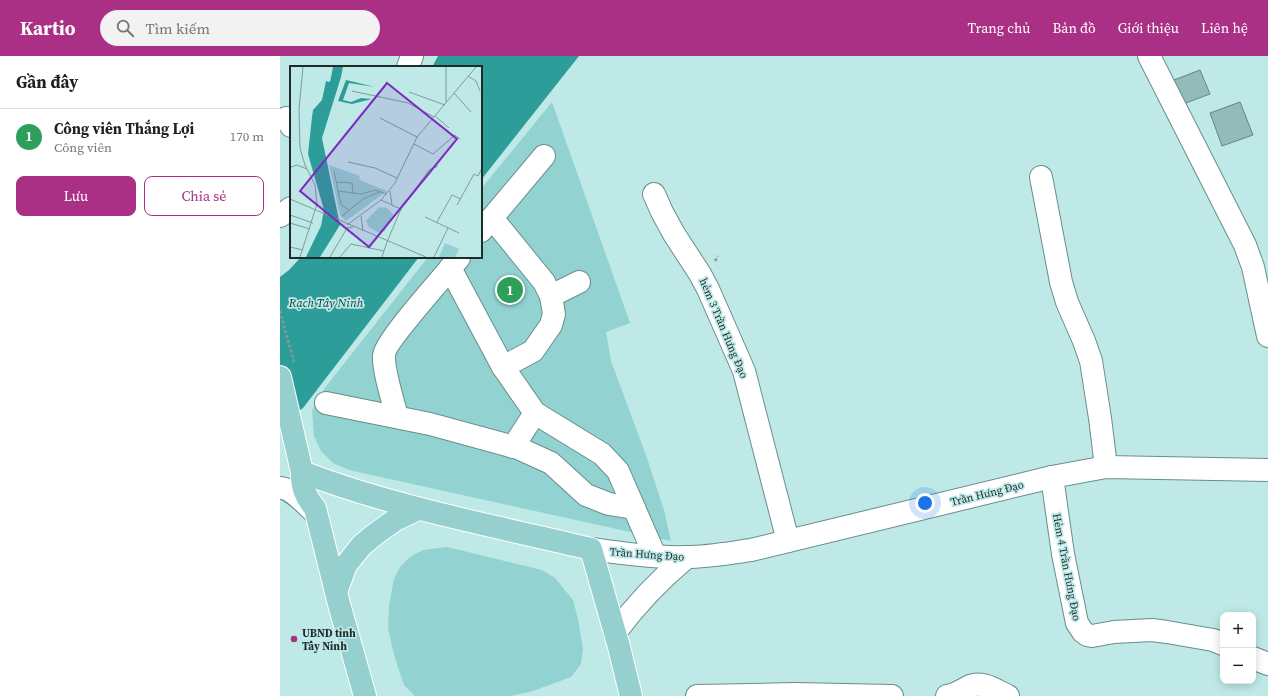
<!DOCTYPE html>
<html lang="vi">
<head>
<meta charset="utf-8">
<style>
  :root { --surface:#fff; --page:#f2f2f2; --text:#202124; --muted:#757577; --line:#e0e0e0; --accent:#aa3085 }
  body { margin:0; font-family:"Source Serif 4",serif; background:var(--page); color:var(--text) }
  .controls { position:absolute; right:12px; bottom:12px; display:grid; overflow:hidden; border-radius:8px; box-shadow:0 2px 10px #0003 }
  .controls button { width:36px; height:36px; display:grid; place-items:center; padding:0; border:0; border-bottom:1px solid var(--line); background:var(--surface); color:var(--text); font:20px sans-serif }
  .you { position:absolute; left:645px; top:447px; width:14px; height:14px; margin:-10px; border:3px solid #fff; border-radius:50%; background:#1a73e8; box-shadow:0 0 0 6px #1a73e833 }
  .badge { display:grid; place-items:center; width:26px; height:26px; border-radius:50%; background:var(--accent); color:#fff; font-size:13px; font-weight:700 }
  .pin { position:absolute; translate:-50% -50%; border:2px solid #fff; box-shadow:0 1px 4px #0006 }
  .list { margin:0; padding:0; list-style:none }
  h2 { display:flex; justify-content:space-between; align-items:center; height:52px; margin:0; padding:0 16px; font-size:17px }
  h2 small { font-size:13px; font-weight:400; color:var(--muted) }
  .list li { display:grid; grid-template-columns:26px 1fr auto; gap:12px; align-items:center; box-sizing:border-box; height:56px; padding:0 16px; border-top:1px solid var(--line) }
  .list b { display:block; font-size:15px; white-space:nowrap }
  .list p { margin:0; font-size:13px; white-space:nowrap; color:var(--muted) }
  .list em { font-size:13px; font-style:normal; color:var(--muted) }
  .actions { display:flex; gap:8px; padding:12px 16px }
  .actions a { flex:1; padding:9px 0; border:1px solid var(--accent); border-radius:8px; text-align:center; font-size:14px; color:var(--accent) }
  .actions .main { background:var(--accent); color:#fff }
  .icon { flex:none; width:22px; height:22px; fill:none; stroke:currentColor; stroke-width:2; stroke-linecap:round; stroke-linejoin:round }
  .map { position:relative; flex:none; width:988px; height:640px; overflow:hidden }
  header { display:flex; align-items:center; gap:24px; box-sizing:border-box; height:56px; padding:0 20px; background:var(--accent); color:#fff }
  header strong { font-size:19px }
  nav { display:flex; gap:22px; margin-inline-start:auto; font-size:14px }
  .search { width:280px; height:36px; background:var(--page); display:flex; align-items:center; gap:10px; box-sizing:border-box; padding:0 14px; border-radius:22px; color:var(--muted); font-size:15px }
  main { display:flex }
  aside { flex:1; background:var(--surface) }
  .map>svg:first-child { display:block }
  .green { fill:#92d2d0 }
  .water { fill:#2d9d9a }
  .building { fill:#92bbb9; stroke:#5f8785 }
  .lines { fill:none; stroke-linecap:round; stroke-linejoin:round }
  .minor-casing { stroke:#678e8d; stroke-width:24 }
  .major-casing { stroke:#fff; stroke-width:24 }
  .path { stroke:#7d9d9b; stroke-width:2.5; stroke-dasharray:3 2; stroke-linecap:butt }
  .minor { stroke:#fff; stroke-width:22 }
  .major { stroke:#95d0ce; stroke-width:22 }
  .poi-dot { fill:#aa3085; stroke:#bfe9e7; stroke-width:1.5 }
  .labels { text-anchor:middle; stroke-width:3.5; stroke-linejoin:round; paint-order:stroke }
  .street-label { font-size:11px; fill:#1b2c2b; stroke:#bfe9e7 }
  .poi-label { font-size:11px; font-weight:bold; fill:#1b2c2b; stroke:#bfe9e7; text-anchor:start }
  .water-label { font-size:12px; font-style:italic; fill:#114240; stroke:#bfe9e7 }
  .inset-road { fill:none; stroke:#7d9d9c; stroke-width:1 }
  .view { fill:#7b2cbf; fill-opacity:0.15; stroke:#7b2cbf; stroke-width:2 }
  .inset-edge { fill:none; stroke:#1b2c2b; stroke-width:2 }
</style>
</head>
<body>
<header>
<strong>Kartio</strong>
<div class="search"><svg class="icon" aria-label="search" viewBox="0 0 24 24"><circle cx="10" cy="10" r="6"/><path d="M15 15l6 6"/></svg>Tìm kiếm</div>
<nav><a>Trang chủ</a><a>Bản đồ</a><a>Giới thiệu</a><a>Liên hệ</a></nav>
</header>
<main>
<aside>
<h2>Gần đây<small></small></h2>
<ul class="list">
<li><span class="badge" style="background:#2e9e5b">1</span><div><b>Công viên Thắng Lợi</b><p>Công viên</p></div><em>170 m</em></li>
</ul>
<div class="actions"><a class="main">Lưu</a><a>Chia sẻ</a></div>
</aside>
<div class="map">
<svg width="988" height="640" viewBox="0 0 988 640">
  <rect width="100%" height="100%" fill="#bfe9e7"/>
  <!-- green -->
  <g class="green">
    <path d="M272,46l78,221 -24,9 5,29 36,97 17,52 7,31 -322,-71 -16,-7 -12,-12 -7,-15 -2,-25 12,-22 104,-132h53v-68z"/>
    <path d="M167,491l95,23 13,8 18,22 5,19 5,29 -2,16 -10,13 -38,14 -22,5h-96l-11,-11 -9,-27 -7,-29 1,-23 5,-27 6,-12 10,-10 13,-7z"/>
  </g>
  <!-- water -->
  <g class="water">
    <path d="M158,0h141l-98,124v-113h-49z"/>
    <path d="M21,201h118l-116,151 -23,16v-147l9,-7z"/>
  </g>
  <!-- building -->
  <g class="building">
    <path d="M920,14l10,24 -27,10 -9,-24z"/>
    <path d="M960,46l13,33 -31,11 -12,-33z"/>
  </g>
  <g class="lines">
    <!-- minor casing -->
    <g class="minor-casing">
      <g id="minor">
        <path d="M869,0l96,189 8,22 15,69"/>
        <path d="M128,11l4,-11"/>
        <path d="M6,62l5,8"/>
        <path d="M761,121l20,105 6,20 17,39 7,20 9,57 6,49"/>
        <path d="M374,138l8,18 12,22 26,40 8,15 36,82 44,170"/>
        <path d="M0,160l11,-8"/>
        <path d="M212,162l52,64 7,14 3,18 -3,11 -18,26 -30,16"/>
        <path d="M201,175l63,-75"/>
        <path d="M170,212l53,99 32,46 67,41 16,17 37,85"/>
        <path d="M271,240l28,-14"/>
        <path d="M46,347l104,21 88,24 33,15 35,32 23,9 25,4"/>
        <path d="M117,361c-4,-17 -14,-46 -13,-62 1,-14 63,-82 75,-97"/>
        <path d="M233,391l22,-34"/>
        <path d="M772,421l11,77 14,69 6,9 4,3 5,1 22,-4 38,-2 15,2 46,8 10,4"/>
        <path d="M0,432c10,-1 29,19 36,26"/>
        <path d="M311,493c32,4 64,9 95,8 22,0 43,-4 65,-7l301,-73 54,-10 162,3"/>
        <path d="M335,577c22,-30 43,-52 72,-76"/>
        <path d="M973,602l15,6"/>
        <path d="M417,640l98,-2 97,2"/>
        <path d="M667,640c8,-1 14,-5 21,-9 14,-7 27,3 40,9"/>
      </g>
    </g>
    <!-- major casing -->
    <g class="major-casing">
      <g id="major">
        <path d="M0,321l22,95c-1,13 4,26 13,36l24,96 26,92"/>
        <path d="M22,416c94,36 193,54 289,77l28,98 12,49"/>
        <path d="M56,536l10,-27 15,-19 13,-11 21,-15 23,-11"/>
      </g>
    </g>
    <!-- path -->
    <g class="path">
      <path d="M435,205l3,-5"/>
      <path d="M0,255l14,51"/>
    </g>
    <!-- minor -->
    <use href="#minor" class="minor"/>
    <!-- major -->
    <use href="#major" class="major"/>
  </g>
  <!-- markers -->
  <circle class="poi-dot" cx="14" cy="583" r="4"/>
  <g class="labels">
    <!-- street labels -->
    <g class="street-label">
      <text transform="translate(444 272) rotate(67)" y="4">hẻm 3 Trần Hưng Đạo</text>
      <text transform="translate(707 437) rotate(-14)" y="4">Trần Hưng Đạo</text>
      <text transform="translate(367 498) rotate(4)" y="4">Trần Hưng Đạo</text>
      <text transform="translate(787 511) rotate(79)" y="4">Hẻm 4 Trần Hưng Đạo</text>
    </g>
    <!-- poi labels -->
    <g class="poi-label">
      <text x="22" y="581">UBND tỉnh<tspan x="22" dy="13">Tây Ninh</tspan></text>
    </g>
    <!-- water labels -->
    <g class="water-label">
      <text x="46" y="251">Rạch Tây Ninh</text>
    </g>
  </g>
  <!-- overview -->
  <g transform="translate(10 10)">
    <rect width="192" height="192" fill="#bfe9e7"/>
    <path d="M39,99l31,11 -1,3 3,2 25,10 -41,30 -6,-6zM89,141l8,1 6,6 -8,17 -6,2 -10,-6 -3,-6zM155,177l14,6 -4,8h-16z" fill="#92d2d0"/>
    <path d="M43,1h10l-2,10 -19,61 18,87 -20,32h-14l15,-31 3,-16 -16,-56 4,-37 1,-7 9,-10 4,-19 4,1zM56,14l29,7 -26,-4 -6,17 8,2 10,-4 11,1 -20,5 -14,-3z" fill="#2d9d9a"/>
    <path class="inset-road" d="M178,10l8,5 4,10M62,25l56,12 26,14M119,26l36,13M164,27l17,19M156,37v-36M145,50l14,12M90,52l37,19M124,78l19,10 22,-19 5,4M58,96l27,6 22,10M1,101l6,-2 10,4M44,105l7,34 8,5M46,116l16,1 1,11M48,125l23,3 14,-4 12,4M100,125l2,14M0,133l136,58M91,134l14,-17 22,-46 59,-70M167,139l17,-31 4,2 4,-8M111,143l28,-39 9,-4M0,149l23,8M52,150l21,-17 17,-7M71,150l2,15M135,151l34,16M147,156l15,-27 9,4M0,157l20,6M57,159l34,-25 13,6 7,3 -14,33M0,181l13,3M10,191l17,-53 -2,-19 -10,-20 -5,-17 -1,-39 4,-42M40,191l17,-29 6,-1M50,191l11,-13 33,7M92,191l5,-15M144,191l14,-29"/>
    <path class="view" d="M97,17l70,56 -88,108 -69,-56z"/>
    <rect width="192" height="192" class="inset-edge"/>
  </g>
</svg>
<div class="controls">
<button>+</button>
<button>−</button>
</div>
<div class="you"></div>
<div class="pin badge" style="left:230px;top:234px;background:#2e9e5b">1</div>
</div>
</main>
</body>
</html>
